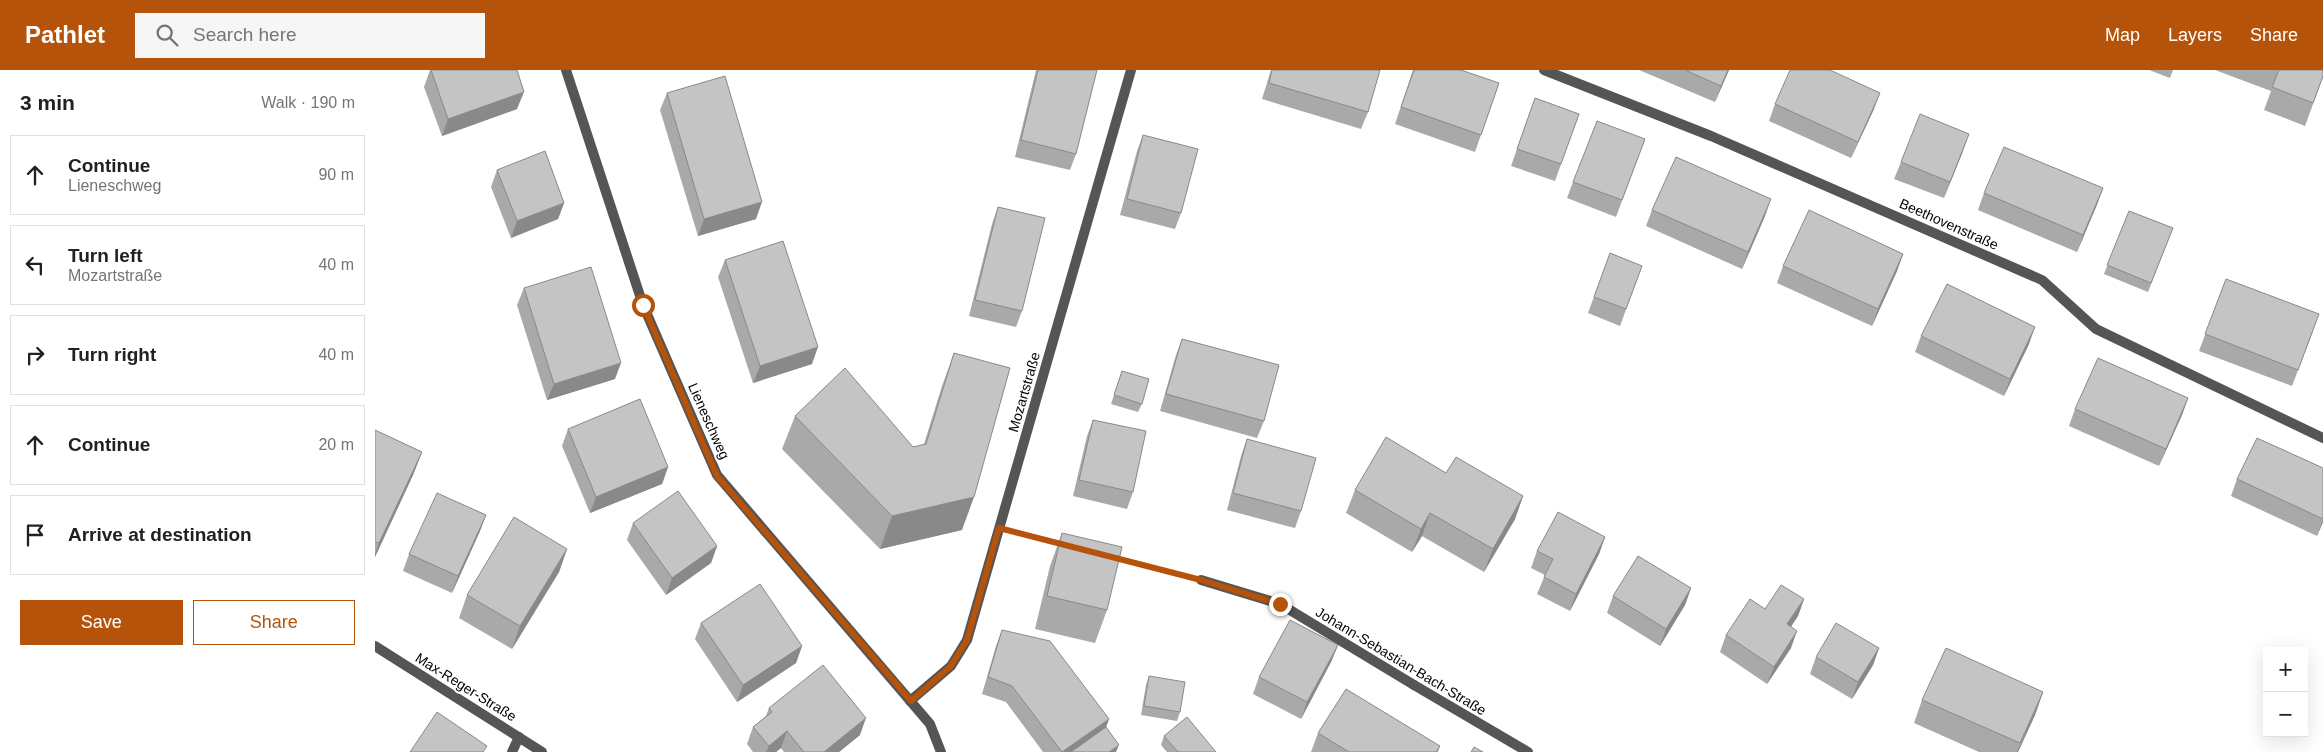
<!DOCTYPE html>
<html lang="en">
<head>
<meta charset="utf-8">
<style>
  :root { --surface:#fff; --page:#f6f6f6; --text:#202124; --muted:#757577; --line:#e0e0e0; --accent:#b45309 }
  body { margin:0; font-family:Arial,sans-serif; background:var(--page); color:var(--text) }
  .controls { position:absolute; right:15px; bottom:15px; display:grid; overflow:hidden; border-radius:0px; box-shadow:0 5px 20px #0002 }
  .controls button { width:45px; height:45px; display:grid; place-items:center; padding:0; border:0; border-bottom:1px solid var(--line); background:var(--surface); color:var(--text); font:25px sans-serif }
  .stop { position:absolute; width:15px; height:15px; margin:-11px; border:4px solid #b45309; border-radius:50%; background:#fff }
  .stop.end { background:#b45309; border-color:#fff; box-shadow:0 1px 5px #0008 }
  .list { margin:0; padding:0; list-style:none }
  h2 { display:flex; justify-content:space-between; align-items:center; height:65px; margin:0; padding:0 20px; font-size:21px }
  h2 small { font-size:16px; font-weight:400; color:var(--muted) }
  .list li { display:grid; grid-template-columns:32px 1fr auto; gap:15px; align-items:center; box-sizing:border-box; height:80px; margin:0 10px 10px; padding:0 10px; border:1px solid var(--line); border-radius:0px }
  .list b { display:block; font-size:19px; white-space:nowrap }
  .list p { margin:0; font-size:16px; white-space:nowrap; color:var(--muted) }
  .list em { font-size:16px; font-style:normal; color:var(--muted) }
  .actions { display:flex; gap:10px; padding:15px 20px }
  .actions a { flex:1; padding:11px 0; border:1px solid var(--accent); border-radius:0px; text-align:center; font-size:18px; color:var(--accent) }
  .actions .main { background:var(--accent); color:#fff }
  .icon { flex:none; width:28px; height:28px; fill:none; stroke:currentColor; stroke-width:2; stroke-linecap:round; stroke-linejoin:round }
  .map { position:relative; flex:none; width:1948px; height:682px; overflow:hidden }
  header { display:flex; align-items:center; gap:30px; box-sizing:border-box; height:70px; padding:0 25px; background:var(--accent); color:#fff }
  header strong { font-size:24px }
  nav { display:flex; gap:28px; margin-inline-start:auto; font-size:18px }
  .search { width:350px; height:45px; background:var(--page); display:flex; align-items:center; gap:12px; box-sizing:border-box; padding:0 18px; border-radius:0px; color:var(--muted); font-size:19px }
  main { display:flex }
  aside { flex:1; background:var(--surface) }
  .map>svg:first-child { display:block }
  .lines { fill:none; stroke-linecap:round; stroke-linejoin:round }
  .path { stroke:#777; stroke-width:3; stroke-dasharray:1 2.5; stroke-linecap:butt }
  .service { stroke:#555; stroke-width:10 }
  .minor { stroke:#555; stroke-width:10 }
  .wall { fill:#a9a9a9 }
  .shaded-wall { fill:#898989 }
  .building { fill:#c4c4c4; stroke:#898989 }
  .route { stroke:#b45309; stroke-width:6 }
  .labels { text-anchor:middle; stroke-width:4; stroke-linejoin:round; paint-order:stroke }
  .street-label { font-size:14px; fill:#000; stroke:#fff }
</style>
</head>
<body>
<header>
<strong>Pathlet</strong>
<div class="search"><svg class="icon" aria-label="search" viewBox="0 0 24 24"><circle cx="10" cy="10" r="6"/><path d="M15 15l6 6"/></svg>Search here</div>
<nav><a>Map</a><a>Layers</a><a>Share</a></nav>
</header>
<main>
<aside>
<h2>3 min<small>Walk · 190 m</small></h2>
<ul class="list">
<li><svg class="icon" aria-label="ahead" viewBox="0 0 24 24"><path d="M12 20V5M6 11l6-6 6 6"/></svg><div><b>Continue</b><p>Lieneschweg</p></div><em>90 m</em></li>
<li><svg class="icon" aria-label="left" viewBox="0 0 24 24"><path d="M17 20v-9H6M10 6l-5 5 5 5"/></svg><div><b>Turn left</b><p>Mozartstraße</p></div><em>40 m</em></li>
<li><svg class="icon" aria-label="right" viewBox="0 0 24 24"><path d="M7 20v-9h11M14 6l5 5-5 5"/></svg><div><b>Turn right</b></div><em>40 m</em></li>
<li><svg class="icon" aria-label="ahead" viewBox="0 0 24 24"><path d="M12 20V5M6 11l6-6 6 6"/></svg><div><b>Continue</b></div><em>20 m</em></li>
<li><svg class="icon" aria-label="arrive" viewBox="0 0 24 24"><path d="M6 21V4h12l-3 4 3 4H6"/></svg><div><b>Arrive at destination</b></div></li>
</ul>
<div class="actions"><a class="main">Save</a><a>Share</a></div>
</aside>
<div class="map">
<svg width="1948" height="682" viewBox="0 0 1948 682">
  <rect width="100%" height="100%" fill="#fff"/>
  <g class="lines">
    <!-- path -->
    <g class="path">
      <path d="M647,464l40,10"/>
      <path d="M741,488l65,17"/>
    </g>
    <!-- service -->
    <path class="service" d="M826,510l79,24 134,81"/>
    <!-- minor -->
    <g class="minor">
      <path d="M191,0l77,235 74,170 213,249 11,28"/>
      <path d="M1169,0l167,66 331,144 54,49 227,109"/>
      <path d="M0,576l167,106"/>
      <path d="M1039,615l114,67"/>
      <path d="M535,631l41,-35 16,-26 164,-570"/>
      <path d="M137,682l7,-15"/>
    </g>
  </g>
  <!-- wall -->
  <g class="wall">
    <path d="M55,0l87,39 -75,27 -18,-49z"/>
    <path d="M661,0h61l-21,84 -6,16 -55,-13z"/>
    <path d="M896,0h109l-12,42 -7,17 -99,-30z"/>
    <path d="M1038,0l86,13 -24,69 -80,-28z"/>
    <path d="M1264,0h90l-14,32z"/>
    <path d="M1774,0h24l-3,8z"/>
    <path d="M1840,0h108v7l-18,49 -41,-16 7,-19z"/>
    <path d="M292,23l89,126 -58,17 -38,-126z"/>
    <path d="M1160,28l44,16 -24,67 -44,-15z"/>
    <path d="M1400,34l99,5 -23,49 -82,-37z"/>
    <path d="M768,65l38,78 -6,16 -55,-14 17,-64z"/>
    <path d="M1270,69l-29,78 -49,-19 6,-16z"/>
    <path d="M1588,81l-19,47 -50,-19 7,-17z"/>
    <path d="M122,100l67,33 -6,16 -47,19 -20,-51z"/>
    <path d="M1728,118l-26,64 -99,-42 6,-17z"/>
    <path d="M623,137l24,104 -6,16 -47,-11 23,-92z"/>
    <path d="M1277,140l113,6 -23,53 -96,-43z"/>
    <path d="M1754,141l44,17 -25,64 -44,-18z"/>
    <path d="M1235,183l32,13 -22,60 -32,-13z"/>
    <path d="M1528,184l-6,17 -25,55 -95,-43 6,-17z"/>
    <path d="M350,190l87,104 -59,19 -35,-106z"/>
    <path d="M1851,209l87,52 -21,55 -93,-35z"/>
    <path d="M149,218l91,91 -68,21 -30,-95z"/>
    <path d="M1546,266l108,8 -25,52 -89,-44z"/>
    <path d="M807,269l82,82 -7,17 -97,-27 16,-56z"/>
    <path d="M579,283l8,177 -82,19 -98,-100 13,-33 118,31 11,-3 18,-58z"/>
    <path d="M747,301l20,33 -4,8 -27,-8z"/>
    <path d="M1813,328l-6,17 -23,51 -90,-40 6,-17z"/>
    <path d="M718,350l40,72 -6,17 -54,-13 14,-60z"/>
    <path d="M193,359l100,38 -6,17 -72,29 -28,-67z"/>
    <path d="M0,360l47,22 -9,23 -38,82z"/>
    <path d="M872,369l54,72 -6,17 -68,-18 14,-54z"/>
    <path d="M1948,398v54l-6,14 -86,-40 6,-17z"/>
    <path d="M1071,403l77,23 -8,23 -31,53 -62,-36 -10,16 -66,-39 9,-23z"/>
    <path d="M111,445l-6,16 -28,62 -49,-22 6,-17z"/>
    <path d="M258,453l84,23 -6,17 -45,32 -39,-55z"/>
    <path d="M687,463l45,77 -12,33 -60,-14 15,-63z"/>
    <path d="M1230,467l-6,17 -29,57 -33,-17 8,-19 -14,-7 6,-17z"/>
    <path d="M192,479l-8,23 -47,77 -53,-31 8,-23z"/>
    <path d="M1316,518l-6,17 -25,41 -53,-33 6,-17z"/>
    <path d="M1429,529l-6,17 -7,11v21l-24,36 -47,-32 6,-17 39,-26z"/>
    <path d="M326,553l101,23 -6,17 -59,39 -42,-63z"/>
    <path d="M627,560l107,89 -3,8 10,25h-73l-37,-50 -24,-8 14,-48z"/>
    <path d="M963,575l-7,17 -30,57 -48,-25 6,-17z"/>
    <path d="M1504,578l-6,17 -21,34 -42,-25 6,-17z"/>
    <path d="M774,606l31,36 -3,9 -36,-6 5,-30z"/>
    <path d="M1668,622l-8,23 -17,37h-39l-65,-29 8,-23z"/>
    <path d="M394,638l91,27 -21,17h-55l-3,-4 -5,4h-23l-6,-8 6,-17 13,-11z"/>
    <path d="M943,663l122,13 -2,6h-127z"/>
    <path d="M789,666l52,16h-49l-6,-7z"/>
  </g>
  <!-- shaded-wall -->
  <g class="shaded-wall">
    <path d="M1353,0h1l-14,32 6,-16z"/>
    <path d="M149,22l-7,17 -75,27 6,-17z"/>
    <path d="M1505,23l-6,16 -23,49 7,-16z"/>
    <path d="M1594,64l-6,17 -19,47 6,-16z"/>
    <path d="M1728,118l-6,17 -20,47 6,-17z"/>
    <path d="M1396,129l-6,17 -23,53 6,-17z"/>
    <path d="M387,132l-6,17 -58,17 6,-17z"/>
    <path d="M189,133l-6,16 -47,19 6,-17z"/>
    <path d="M1528,184l-6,17 -25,55 6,-17z"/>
    <path d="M1660,257l-6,17 -25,52 6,-17z"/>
    <path d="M443,277l-6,17 -59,19 7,-17z"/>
    <path d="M246,293l-6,16 -68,21 7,-16z"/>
    <path d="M1813,328l-6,17 -23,51 7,-17z"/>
    <path d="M47,382l-9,23 -38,82v-3l4,-11z"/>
    <path d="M293,397l-6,17 -72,29 6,-16z"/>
    <path d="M1148,426l-8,23 -31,53 9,-23z"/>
    <path d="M599,427l-12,33 -82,19 12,-33z"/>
    <path d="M1055,443l-8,23 -10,16 9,-23z"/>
    <path d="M111,445l-6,16 -28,62 6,-17z"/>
    <path d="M1948,449v3l-6,14z"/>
    <path d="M1230,467l-6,17 -29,57 6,-17z"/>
    <path d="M342,476l-6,17 -45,32 6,-17z"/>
    <path d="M192,479l-8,23 -47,77 8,-23z"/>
    <path d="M1316,518l-6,17 -25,41 6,-17z"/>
    <path d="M1429,529l-6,17 -17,25 6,-17z"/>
    <path d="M1422,561l-6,17 -24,36 7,-17z"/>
    <path d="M963,575l-7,17 -30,57 6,-17z"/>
    <path d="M427,576l-6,17 -59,39 6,-17z"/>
    <path d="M1504,578l-6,17 -21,34 6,-17z"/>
    <path d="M1668,622l-8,23 -17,37h-1z"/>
    <path d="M491,648l-6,17 -21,17h-15z"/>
    <path d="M734,649l-6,17 -23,16h-18z"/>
    <path d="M412,661l-6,17 -5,4h-10l3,-6z"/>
    <path d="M744,675l-3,7h-7z"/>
  </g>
  <!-- building -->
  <g class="building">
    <path d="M56,0h86l7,22 -76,27z"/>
    <path d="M663,0h59l-21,84 -55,-14z"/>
    <path d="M897,0h108l-12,42 -99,-29z"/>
    <path d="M1039,0h47l38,13 -18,52 -80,-28z"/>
    <path d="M1310,0h43l-7,16z"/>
    <path d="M1415,0h40l50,23 -22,49 -83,-38z"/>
    <path d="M1904,0h44v6l-10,27 -41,-16z"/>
    <path d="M350,6l37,126 -58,17 -37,-126z"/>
    <path d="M1160,28l44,16 -18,50 -44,-15z"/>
    <path d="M1545,44l49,20 -19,48 -49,-20z"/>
    <path d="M1222,51l48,18 -23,61 -49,-18z"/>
    <path d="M768,65l55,14 -17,64 -54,-14z"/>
    <path d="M1629,77l99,41 -20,47 -99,-42z"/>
    <path d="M170,81l19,52 -47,18 -20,-51z"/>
    <path d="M1301,87l95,42 -23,53 -96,-42z"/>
    <path d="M623,137l47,11 -23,93 -47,-11z"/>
    <path d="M1434,140l94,44 -25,55 -95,-43z"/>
    <path d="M1754,141l44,17 -22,55 -44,-18z"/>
    <path d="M408,171l35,106 -58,19 -35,-106z"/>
    <path d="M1235,183l32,13 -16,43 -32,-12z"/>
    <path d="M216,197l30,96 -67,21 -30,-96z"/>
    <path d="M1851,209l93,35 -21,56 -93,-36z"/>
    <path d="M1572,214l88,43 -25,52 -89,-43z"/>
    <path d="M807,269l97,26 -15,56 -98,-27z"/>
    <path d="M579,283l56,15 -36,129 -82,19 -97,-100 50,-48 68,79 13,-3z"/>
    <path d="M1723,288l90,40 -22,51 -91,-40z"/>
    <path d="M747,301l27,8 -7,25 -28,-9z"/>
    <path d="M265,329l28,68 -72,30 -28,-68z"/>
    <path d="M718,350l53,11 -13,61 -54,-12z"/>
    <path d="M0,360l47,22 -43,91 -4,-1z"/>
    <path d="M1011,367l60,36 10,-16 67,39 -30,53 -63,-36 -9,16 -66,-39z"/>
    <path d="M1882,368l66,30v51l-86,-40z"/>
    <path d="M872,369l69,19 -15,53 -68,-18z"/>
    <path d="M303,421l39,55 -45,32 -39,-55z"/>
    <path d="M62,423l49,22 -28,61 -49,-22z"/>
    <path d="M1183,442l47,25 -29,57 -32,-17 9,-18 -16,-8z"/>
    <path d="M139,447l53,32 -47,77 -53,-31z"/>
    <path d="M687,463l60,14 -15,63 -60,-14z"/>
    <path d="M1263,486l53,32 -25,41 -53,-33z"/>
    <path d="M385,514l42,62 -59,39 -42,-62z"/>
    <path d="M1406,515l23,14 -17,25 10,7 -23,36 -48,-32 24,-36 15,10z"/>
    <path d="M915,550l48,25 -31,57 -48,-25z"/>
    <path d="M1461,553l43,25 -21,34 -42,-25z"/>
    <path d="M627,560l48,11 59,78 -47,33 -50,-66 -24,-9z"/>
    <path d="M1571,578l97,44 -23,51 -98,-43z"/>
    <path d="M448,595l43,53 -42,34h-20l-17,-21 -18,15 -16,-19 19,-15 -3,-4z"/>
    <path d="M774,606l36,6 -5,30 -36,-6z"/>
    <path d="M971,619l94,57 -4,6h-87l-31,-19z"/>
    <path d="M62,642l50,34 -4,6h-73z"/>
    <path d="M812,647l29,35h-38l-14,-16z"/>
    <path d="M731,657l13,18 -10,7h-38z"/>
    <path d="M1099,677l9,5h-12z"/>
  </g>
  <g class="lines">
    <!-- route -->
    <path class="route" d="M268,235l74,171 194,225 40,-35 16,-26 32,-112 202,52 79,24"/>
  </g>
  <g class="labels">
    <!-- street labels -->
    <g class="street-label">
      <text transform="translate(1574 154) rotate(24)" y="5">Beethovenstraße</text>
      <text transform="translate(649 322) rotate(-74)" y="5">Mozartstraße</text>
      <text transform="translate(334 351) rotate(66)" y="5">Lieneschweg</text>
      <text transform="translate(1026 591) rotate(31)" y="5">Johann-Sebastian-Bach-Straße</text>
      <text transform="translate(91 617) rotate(32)" y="5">Max-Reger-Straße</text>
    </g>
  </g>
</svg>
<div class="controls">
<button>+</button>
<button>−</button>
</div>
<div class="stop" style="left:268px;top:235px"></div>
<div class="stop end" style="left:905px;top:534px"></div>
</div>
</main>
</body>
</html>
